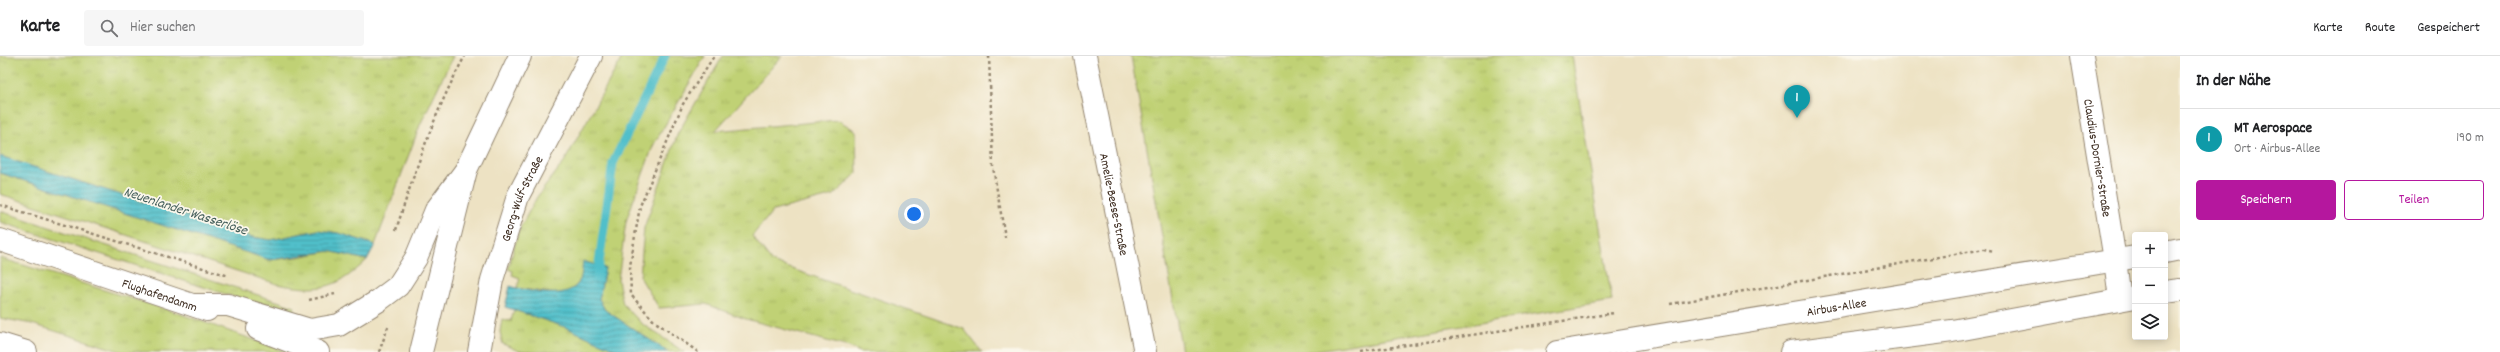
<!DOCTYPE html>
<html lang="de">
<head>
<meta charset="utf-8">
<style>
  :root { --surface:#fff; --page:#f6f6f6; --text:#202124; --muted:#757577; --line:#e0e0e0; --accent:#b5179e }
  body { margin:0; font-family:Dekko,sans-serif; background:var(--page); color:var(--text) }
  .controls { position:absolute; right:12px; bottom:12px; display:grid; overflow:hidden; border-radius:4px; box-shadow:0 2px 10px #0003 }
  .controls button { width:36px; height:36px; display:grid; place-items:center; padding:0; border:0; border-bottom:1px solid var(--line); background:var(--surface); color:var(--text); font:20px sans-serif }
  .you { position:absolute; left:914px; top:158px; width:14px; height:14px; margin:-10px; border:3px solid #fff; border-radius:50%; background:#1a73e8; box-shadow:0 0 0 6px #1a73e833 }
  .badge { display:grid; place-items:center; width:26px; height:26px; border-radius:50%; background:var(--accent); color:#fff; font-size:13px; font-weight:700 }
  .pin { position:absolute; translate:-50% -33px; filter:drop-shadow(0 1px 2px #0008) }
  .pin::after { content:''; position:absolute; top:21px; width:14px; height:12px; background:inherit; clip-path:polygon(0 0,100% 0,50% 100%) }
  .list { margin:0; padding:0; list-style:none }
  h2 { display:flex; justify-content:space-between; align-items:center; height:52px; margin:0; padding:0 16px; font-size:17px }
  h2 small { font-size:13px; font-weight:400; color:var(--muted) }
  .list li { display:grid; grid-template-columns:26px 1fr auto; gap:12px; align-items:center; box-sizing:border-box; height:60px; padding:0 16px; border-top:1px solid var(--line) }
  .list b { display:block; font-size:15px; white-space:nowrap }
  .list p { margin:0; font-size:13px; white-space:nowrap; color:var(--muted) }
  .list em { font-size:13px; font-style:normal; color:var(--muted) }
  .actions { display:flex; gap:8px; padding:12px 16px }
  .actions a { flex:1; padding:9px 0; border:1px solid var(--accent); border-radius:4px; text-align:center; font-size:14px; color:var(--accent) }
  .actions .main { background:var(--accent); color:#fff }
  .icon { flex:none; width:22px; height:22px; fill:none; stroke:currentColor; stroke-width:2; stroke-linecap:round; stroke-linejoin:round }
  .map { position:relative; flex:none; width:2180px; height:296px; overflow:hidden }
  header { display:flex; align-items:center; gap:24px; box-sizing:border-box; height:56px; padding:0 20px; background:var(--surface); border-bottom:1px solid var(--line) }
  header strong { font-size:19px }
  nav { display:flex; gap:22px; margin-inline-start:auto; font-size:14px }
  .search { width:280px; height:36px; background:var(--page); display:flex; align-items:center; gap:10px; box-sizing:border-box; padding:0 14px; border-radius:4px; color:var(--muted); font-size:15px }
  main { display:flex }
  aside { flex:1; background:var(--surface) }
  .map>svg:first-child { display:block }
  .grass { fill:url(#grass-tufts); stroke:#7e7e49 }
  .water { fill:url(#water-rules); stroke:#467474 }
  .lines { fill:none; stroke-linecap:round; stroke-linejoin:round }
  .stream { stroke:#51bfca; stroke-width:9 }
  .street-casing { stroke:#948670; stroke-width:24 }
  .secondary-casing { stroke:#948670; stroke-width:24 }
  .path { stroke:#948670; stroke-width:2.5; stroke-dasharray:3 3; stroke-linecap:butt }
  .street { stroke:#fff; stroke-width:22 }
  .secondary { stroke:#fff; stroke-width:22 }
  .labels { text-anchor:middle; stroke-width:3.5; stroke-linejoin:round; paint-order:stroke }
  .street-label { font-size:13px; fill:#3b2a1e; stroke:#fbf7ec }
  .water-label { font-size:14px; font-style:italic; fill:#435e5a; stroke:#fbf7ec }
</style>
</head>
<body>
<header>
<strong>Karte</strong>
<div class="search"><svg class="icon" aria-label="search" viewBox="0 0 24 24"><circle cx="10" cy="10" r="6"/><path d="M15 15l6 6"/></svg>Hier suchen</div>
<nav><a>Karte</a><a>Route</a><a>Gespeichert</a></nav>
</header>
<main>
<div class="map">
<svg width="2180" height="296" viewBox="0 0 2180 296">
  <defs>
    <pattern id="grass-tufts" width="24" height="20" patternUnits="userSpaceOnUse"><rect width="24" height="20" fill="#c0d174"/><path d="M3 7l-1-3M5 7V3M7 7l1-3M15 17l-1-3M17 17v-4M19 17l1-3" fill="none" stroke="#a6b464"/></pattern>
    <pattern id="water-rules" width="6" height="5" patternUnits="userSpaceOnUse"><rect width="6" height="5" fill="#51bfca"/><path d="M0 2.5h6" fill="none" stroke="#449ba3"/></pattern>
  </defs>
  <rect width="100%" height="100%" fill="#fbf7ec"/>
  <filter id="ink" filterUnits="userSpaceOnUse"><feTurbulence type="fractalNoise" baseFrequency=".025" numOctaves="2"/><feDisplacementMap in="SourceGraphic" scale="8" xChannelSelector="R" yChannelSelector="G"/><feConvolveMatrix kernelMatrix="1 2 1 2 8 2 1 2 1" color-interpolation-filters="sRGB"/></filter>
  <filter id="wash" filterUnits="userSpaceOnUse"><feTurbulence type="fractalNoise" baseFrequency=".012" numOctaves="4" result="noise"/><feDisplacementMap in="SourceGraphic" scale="16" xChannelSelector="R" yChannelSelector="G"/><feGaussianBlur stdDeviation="0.9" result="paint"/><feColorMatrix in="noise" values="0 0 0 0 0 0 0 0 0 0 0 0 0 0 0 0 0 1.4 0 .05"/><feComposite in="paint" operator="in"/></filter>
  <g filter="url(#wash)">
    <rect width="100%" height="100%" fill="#ede2c3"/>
    <!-- grass -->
    <g class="grass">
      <path d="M0,0h453l-33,69 -45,120 -36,-12 -21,-3 -47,10 -19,-3 -252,-81z"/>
      <path d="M623,0h82l-52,90 -27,75 -8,59 5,24 18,19 43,29h-16l-63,-42 -6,-11 6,-31 -25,13 -10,11 -13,2 -40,-6 3,-10 -8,-3 1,-4 -5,-2 11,-39 18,-33 27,-35z"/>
      <path d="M723,0h59l-67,75 123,-11 18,11 1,42 -23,22 -61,16 -21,25 20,26 192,67 18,23h-122l-11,-5 -103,-28 -40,-15 -47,4 -19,-31 4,-49 34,-95z"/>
      <path d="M1131,0h441l40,245 -306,51h-124z"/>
      <path d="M0,117l270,87 28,-3 31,-6 38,9c-31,30 -49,32 -90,24l-277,-90z"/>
      <path d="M0,155l295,96 -2,5 -8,1 -285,-91z"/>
      <path d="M0,202l175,54 113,40h-165l-91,-28 -32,-6z"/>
      <path d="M514,254l51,17 56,25h-100l-18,-8 -3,-12 2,-13 9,2z"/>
    </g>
    <!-- water -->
    <g class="water">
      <path d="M0,100l252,81 19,3 47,-10 21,3 36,12 -8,15 -38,-9 -59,9 -270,-87z"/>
      <path d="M583,205l22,7 -6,31 6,11 63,42h-47l-56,-25 -60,-20 5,-21c17,5 61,16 70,-6 2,-5 2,-13 3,-19z"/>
    </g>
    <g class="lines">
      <!-- stream -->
      <path class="stream" d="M597,221l16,-114 52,-107"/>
    </g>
  </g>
  <g filter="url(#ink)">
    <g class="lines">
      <!-- street casing -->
      <g class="street-casing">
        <g id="street">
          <path id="s1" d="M1085,0l60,296"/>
          <path id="s2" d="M2082,0l33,204"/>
        </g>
      </g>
      <!-- secondary casing -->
      <g class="secondary-casing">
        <g id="secondary">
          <path id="s3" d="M0,184l207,70"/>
          <path d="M2165,196l15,-3"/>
          <path d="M2115,204l5,39"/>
          <path d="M2165,236l15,-2"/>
          <path d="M194,249h34l82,25 29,-5 39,-24 20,-15 18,-28 20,-48 30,-40"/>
          <path d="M258,273l60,23"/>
          <path d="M0,288l26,8"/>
          <path d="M421,296l45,-182 54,-114"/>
          <path id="s4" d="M479,296l13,-72 26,-84 73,-140"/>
          <path id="s5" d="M1557,296l578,-95"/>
          <path d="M1791,296l161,-21 183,-34"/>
        </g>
      </g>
      <!-- path -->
      <g class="path">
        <path d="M989,0l4,111 12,70"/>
        <path d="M0,149l229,71"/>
        <path d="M396,174c19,-59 39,-120 69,-174"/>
        <path d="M309,244l26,-6"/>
        <path d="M1670,248l314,-55 10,2"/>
        <path d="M379,296l9,-25"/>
        <path d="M698,296l-44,-31 -23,-26 -1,-29 10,-60 43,-102 31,-48"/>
        <path d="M1361,296l253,-39"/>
      </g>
      <!-- street -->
      <use href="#street" class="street"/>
      <!-- secondary -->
      <use href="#secondary" class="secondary"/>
    </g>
  </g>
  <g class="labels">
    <!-- street labels -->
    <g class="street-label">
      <text dy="5" stroke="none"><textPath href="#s2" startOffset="103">Claudius-Dornier-Straße</textPath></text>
      <text dy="5" stroke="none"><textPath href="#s4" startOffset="160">Georg-Wulf-Straße</textPath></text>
      <text dy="5" stroke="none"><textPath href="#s1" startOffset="151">Amelie-Beese-Straße</textPath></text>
      <text dy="5" stroke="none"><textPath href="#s3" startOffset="169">Flughafendamm</textPath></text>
      <text dy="5" stroke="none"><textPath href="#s5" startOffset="283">Airbus-Allee</textPath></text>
    </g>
    <!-- water labels -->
    <g class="water-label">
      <text transform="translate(186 154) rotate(18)" y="5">Neuenlander Wasserlöse</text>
    </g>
  </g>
</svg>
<div class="controls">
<button>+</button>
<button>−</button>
<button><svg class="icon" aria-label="layers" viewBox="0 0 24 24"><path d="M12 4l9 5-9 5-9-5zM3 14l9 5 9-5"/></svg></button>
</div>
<div class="you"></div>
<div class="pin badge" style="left:1797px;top:62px;background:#0f9aa8">1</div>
</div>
<aside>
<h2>In der Nähe<small></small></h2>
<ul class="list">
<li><span class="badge" style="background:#0f9aa8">1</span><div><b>MT Aerospace</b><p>Ort · Airbus-Allee</p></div><em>190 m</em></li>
</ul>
<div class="actions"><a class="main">Speichern</a><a>Teilen</a></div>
</aside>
</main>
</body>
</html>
